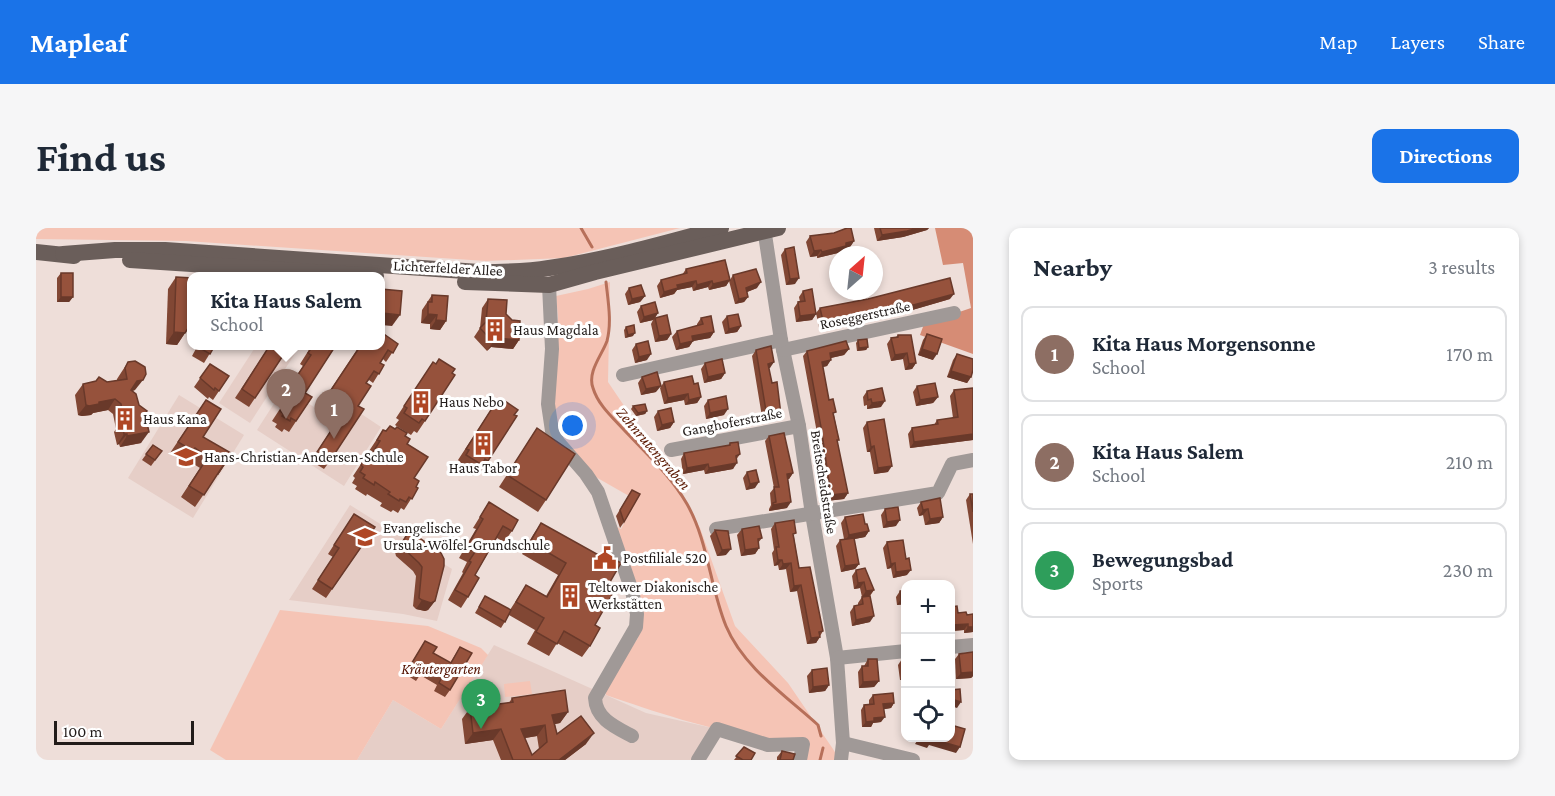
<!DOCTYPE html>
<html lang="en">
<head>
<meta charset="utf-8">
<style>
  :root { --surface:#fff; --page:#f6f6f7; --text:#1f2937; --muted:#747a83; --line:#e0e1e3; --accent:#1a73e8 }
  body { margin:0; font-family:"Crimson Pro",serif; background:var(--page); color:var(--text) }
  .controls { position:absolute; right:18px; bottom:18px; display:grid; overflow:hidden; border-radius:12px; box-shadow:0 3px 9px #0003 }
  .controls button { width:54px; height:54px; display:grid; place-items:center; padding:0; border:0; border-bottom:2px solid var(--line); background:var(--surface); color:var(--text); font:30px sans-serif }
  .compass { position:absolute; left:793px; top:18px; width:54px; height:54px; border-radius:50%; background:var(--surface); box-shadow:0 3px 9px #0003; rotate:27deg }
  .scale { position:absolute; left:18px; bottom:15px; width:140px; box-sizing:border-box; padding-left:6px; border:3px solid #221c1a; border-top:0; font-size:16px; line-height:21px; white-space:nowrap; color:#221c1a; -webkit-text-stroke:4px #fff; paint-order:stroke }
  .you { position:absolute; left:537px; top:198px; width:21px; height:21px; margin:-15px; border:4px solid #fff; border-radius:50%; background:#1a73e8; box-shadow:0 0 0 9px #1a73e833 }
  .badge { display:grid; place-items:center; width:39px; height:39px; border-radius:50%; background:var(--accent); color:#fff; font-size:20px; font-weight:700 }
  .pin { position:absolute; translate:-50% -50px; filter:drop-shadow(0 2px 3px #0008) }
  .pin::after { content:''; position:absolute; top:32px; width:21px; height:18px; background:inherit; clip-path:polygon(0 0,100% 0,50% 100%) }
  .popup { position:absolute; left:151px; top:44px; width:198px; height:78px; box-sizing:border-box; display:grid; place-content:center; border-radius:12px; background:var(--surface); filter:drop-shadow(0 2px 4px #0005); font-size:20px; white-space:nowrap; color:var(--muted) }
  .popup b { font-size:22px; color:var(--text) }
  .popup::after { content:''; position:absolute; left:50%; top:100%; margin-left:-12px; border:12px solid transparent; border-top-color:var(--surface) }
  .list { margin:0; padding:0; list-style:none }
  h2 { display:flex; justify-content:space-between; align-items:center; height:78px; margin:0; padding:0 24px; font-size:26px }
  h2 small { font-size:20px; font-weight:400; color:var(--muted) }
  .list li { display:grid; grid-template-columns:39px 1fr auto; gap:18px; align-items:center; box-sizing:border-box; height:96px; margin:0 12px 12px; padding:0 12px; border:2px solid var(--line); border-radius:12px }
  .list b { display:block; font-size:22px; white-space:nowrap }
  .list p { margin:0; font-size:20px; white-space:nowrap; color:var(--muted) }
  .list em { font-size:20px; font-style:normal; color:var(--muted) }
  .icon { flex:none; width:33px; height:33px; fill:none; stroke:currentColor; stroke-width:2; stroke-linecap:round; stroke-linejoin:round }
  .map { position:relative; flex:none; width:937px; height:532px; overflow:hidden; border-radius:12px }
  header { display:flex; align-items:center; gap:36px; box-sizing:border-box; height:84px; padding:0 30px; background:var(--accent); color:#fff }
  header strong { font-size:28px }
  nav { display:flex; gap:33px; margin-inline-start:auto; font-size:21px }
  .intro { display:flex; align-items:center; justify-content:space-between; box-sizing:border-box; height:144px; padding:0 36px }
  h1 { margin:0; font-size:42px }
  .button { padding:15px 27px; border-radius:12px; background:var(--accent); color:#fff; font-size:21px; font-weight:700 }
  main { display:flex; gap:36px; padding:0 36px }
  aside { flex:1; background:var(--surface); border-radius:12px; box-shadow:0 3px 9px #0003 }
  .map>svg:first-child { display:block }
  .built { fill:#e6cec7 }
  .green { fill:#f5c4b5 }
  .forest { fill:#d68c75 }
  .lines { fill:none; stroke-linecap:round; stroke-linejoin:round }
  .stream { stroke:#b7705a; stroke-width:3 }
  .minor { stroke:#a09997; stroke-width:14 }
  .major { stroke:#6a5e5a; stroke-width:16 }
  .wall { fill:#814734; fill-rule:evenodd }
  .shaded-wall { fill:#69392a }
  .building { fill:#96523c; stroke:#69392a; stroke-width:1.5; fill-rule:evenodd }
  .labels { text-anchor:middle; stroke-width:6; stroke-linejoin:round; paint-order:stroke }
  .street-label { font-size:15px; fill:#221c1a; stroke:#fff }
  .poi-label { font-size:15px; fill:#221c1a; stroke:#fff; text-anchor:start }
  .park-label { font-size:15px; font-style:italic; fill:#541200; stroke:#fff }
  .water-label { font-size:16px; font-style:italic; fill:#5a1801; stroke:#fff }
</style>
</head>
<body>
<header>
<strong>Mapleaf</strong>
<nav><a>Map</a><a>Layers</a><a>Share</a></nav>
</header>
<div class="intro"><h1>Find us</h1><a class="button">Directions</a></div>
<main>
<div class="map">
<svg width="937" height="532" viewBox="0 0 937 532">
  <rect width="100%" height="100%" fill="#eeded9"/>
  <!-- built -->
  <g class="built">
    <path d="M220,118h44l-50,77 -31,-20z"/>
    <path d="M248,160l30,19 11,-17 56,37 -37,59 -87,-56z"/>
    <path d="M143,167l65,40 -51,83 -65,-40z"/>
    <path d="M314,277l102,64 -15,52 -34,-7 -114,-14z"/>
    <path d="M458,417l152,68 71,16 -19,31h-341l36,-60 48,29z"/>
  </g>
  <!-- green -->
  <g class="green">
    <path d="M0,0h644l-116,30 -78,3 -300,-20 -150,-2z"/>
    <path d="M574,54l-2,100 48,71 44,75 35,98 53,57 45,66 3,5 -1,6h-31l4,-19c-61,2 -144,-26 -202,-46l-2,-8 34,-49 -28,-115 11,6 15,-29 -42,-24 -37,-43 -4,-35 4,-49 1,-33 -2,-20 32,-7z"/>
    <path d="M244,382l148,16 53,22 7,7 -47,74 -48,-29 -36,60h-131l-16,-10z"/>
    <path d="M494,453l2,13 -27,3 -1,-13z"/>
  </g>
  <!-- forest -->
  <path class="forest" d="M899,0h38v126l-53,-19 4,-11 47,-16 -8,-45 -20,2z"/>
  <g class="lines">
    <!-- stream -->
    <g class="stream">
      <path d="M545,0l11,19"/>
      <path d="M570,54c2,19 6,40 1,59 -5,14 -20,31 -14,47 5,17 20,30 32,43 22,23 46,45 62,73 21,37 23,83 39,122 17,41 60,70 92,99l3,11"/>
      <path d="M784,532l3,-12"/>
    </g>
    <!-- minor -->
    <g class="minor">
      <path d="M728,0l17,112 18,86 13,88 25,144 6,85 -2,17"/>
      <path d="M513,57l3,64 -4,55 4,27 6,11 28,32 12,18 34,99 5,23 -1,13 -41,71c1,21 20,29 37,38"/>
      <path d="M747,122l171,-37"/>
      <path d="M587,147l158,-35"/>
      <path d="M635,222l128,-24"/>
      <path d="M680,301l222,-36 14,-29 21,-4"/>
      <path d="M915,419l22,-2"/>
      <path d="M801,430l69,-7"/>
      <path d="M807,515l70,17"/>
      <path d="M662,532l19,-31 51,16 35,-1 -3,16"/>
    </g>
    <!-- major -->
    <g class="major">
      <path d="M0,24l38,4"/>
      <path d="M27,26l52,-4h50l314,22c24,0 47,0 70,-4 58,-8 116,-25 172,-40"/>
      <path d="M94,32l246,16"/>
      <path d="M429,54l84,3 46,-13 183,-44"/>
    </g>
  </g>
  <!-- wall -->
  <g class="wall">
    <path d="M838,0h55l-2,2 -24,7 -26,4z"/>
    <path d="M774,8l44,5 -4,6 -6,2 -2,3 -25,6v-2l-7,1 -4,-15z"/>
    <path d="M749,21l10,35 -9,1 -5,-30z"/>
    <path d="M650,41l44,11 3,-5 24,13 -10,4 1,5 -4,5 -9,2 -6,-23 -3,5 -17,4 -1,-3 -15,4 -1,-4 -15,3 -3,4 -14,4 -3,-12 4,-6 21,-5z"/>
    <path d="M25,45l12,24 -4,5h-12v-24z"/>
    <path d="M140,49l9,56 -8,12 -11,-1 2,-55z"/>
    <path d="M593,60l16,8 -5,6 -12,3 -3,-11z"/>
    <path d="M767,63l13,23 -4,6 -16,2 -2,-14 4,-6h2l-1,-5z"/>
    <path d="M396,67l14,26 -6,9 -10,-1v-5l-9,-1 1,-13z"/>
    <path d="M452,71l18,15 13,26 -6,9 -22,-2 -4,4 -13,-14 6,-9 2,-20z"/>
    <path d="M914,71l-48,14 -26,5v-4l-57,13 -3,-14 4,-5z"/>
    <path d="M605,78l17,7 -3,5 16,16 -4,6 -12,2 -4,-18 2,-4 -13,3 -3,-11z"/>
    <path d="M691,88l14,10 -4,6 -12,2 -3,-12z"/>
    <path d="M665,90l13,14 -4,6 -17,3 -4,6 -13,3 -4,-13 5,-6 20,-5v-2z"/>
    <path d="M590,99l7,9 -8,2 -1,-8z"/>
    <path d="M891,106l6,26 -15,-5 5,-15z"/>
    <path d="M862,107l18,28 -4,6 -7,1 -2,-11 -12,2 -4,-17 4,-6 5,-1z"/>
    <path d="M822,112l10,7 -2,3 -9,1 -1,-8z"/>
    <path d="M362,116l-12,18 -3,-3 -3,4 4,2 -11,18 -4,-3 -3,3 -8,23 -28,55 -6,8 -13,-8 27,-42 -19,-12 41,-62z"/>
    <path d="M600,116l11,16 -12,3 -3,-13z"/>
    <path d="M162,117h17l-11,18 -12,-7z"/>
    <path d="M234,117h20l-41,62 -14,-9z"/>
    <path d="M276,117h24l-31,48 7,4 -23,35 -5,-3 -2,3 -7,-5 2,-3 -5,-3 21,-32 -4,-2 14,-21 -3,-2z"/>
    <path d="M813,121l-5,6 -13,3 -4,8 -4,1 6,33 5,15 5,25 -2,1 11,52 -4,6 -18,2 -9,-68 -14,-77 4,-5z"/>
    <path d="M720,122l14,18h-1l7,53 -13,2 -11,-67z"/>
    <path d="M921,126l14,23 -4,6 -20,-6 6,-17z"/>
    <path d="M92,134l7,28 -3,1 7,14 6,9 -4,29 -21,4 -1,-3 -2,1 -3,-13 2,-3 -3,-15 -5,-4 -15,3 -2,2 -9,1 -4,-1 -3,-20 8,-11 34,-3v-2z"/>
    <path d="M669,135l20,10 -4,6 -17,4 -3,-14z"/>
    <path d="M174,136l19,12 -16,24 -4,-3 -1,2 -14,-12z"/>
    <path d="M389,146v47l-8,12 -3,-2 -3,4 -16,-10 4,-5 -3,-2z"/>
    <path d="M606,149l14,15 -15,3 -3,-12z"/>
    <path d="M628,154l30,2 7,13 -4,6 -12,2 -1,-5 -20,4 -4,-16z"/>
    <path d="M881,158l21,11 -5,6 -17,3 -3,-14z"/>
    <path d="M937,160v52l-63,8 -2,-14 4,-6 22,-3 3,-5 16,-2 -3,-22 4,-6z"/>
    <path d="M831,163l14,16 -14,2v-4l-3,1 -1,-9z"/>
    <path d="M170,172l-3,37 23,26 -8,12h-1l-22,32 -14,-10 19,-29 -13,-8 -2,3 -15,-10z"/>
    <path d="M672,172l16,15 -18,4 -2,-13z"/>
    <path d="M460,174l-8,59 -8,12 -3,-2 -4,5 -15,-10 2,-4 -2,-2z"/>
    <path d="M597,178l14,5 -2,3 -9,2 -5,-7z"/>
    <path d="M622,183l16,11 -4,6 -13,3 -3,-14z"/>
    <path d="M831,194l21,50 -14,2 -4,-22h-3l-4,-24z"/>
    <path d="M501,200l9,72 -8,12 -39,-25z"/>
    <path d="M347,202l3,1 19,5 11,51 2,1 -14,22 -3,-2 -3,5 -5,-3 -2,2 -11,-6 2,-3 -15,-9 -1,2 -11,-7 2,-3 -5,-3 3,-5 -2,-2 14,-21 2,1 3,-3 -3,-2z"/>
    <path d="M733,208l24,37 -4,6h-1l-1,29 -18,3v-2l2,-4 -1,-12 4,-5 -9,-47z"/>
    <path d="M694,215l10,11 -4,6 -3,9 -28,5 -1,-4 -21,4 -2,-15 3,-6 44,-7z"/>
    <path d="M117,217l9,6 -11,15 -9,-6z"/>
    <path d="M711,244l8,16 -9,2 -3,-12z"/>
    <path d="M596,262l-8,32 -4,6 -4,-12z"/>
    <path d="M934,266h3v50l-7,-44z"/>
    <path d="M453,274l23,29 -8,11 -7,-4 -22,37 -7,22 -7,11 -13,-8 15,-27 -1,-1 5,-10 -8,-4 17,-29 -3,-1z"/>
    <path d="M885,274l22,15 -4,6 -14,2 -2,-10 -4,1 -2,-8z"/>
    <path d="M849,281l11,17 -13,2 -2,-13z"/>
    <path d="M318,286l21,13 -49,71 -14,-9 21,-32 -5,-3z"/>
    <path d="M809,289l20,7 4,7 -4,6 -11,2 5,25 -4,5 -14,3 -5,-26 4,-6 4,-1 -3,-16z"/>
    <path d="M505,295l65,66 -11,36 -5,21 -8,11 -25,-14 -8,13 -22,-12 8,-14 -26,-15 -8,13 -26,-15 10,-17 25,14 16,-25 20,11 12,-21 -36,-21 11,-19z"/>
    <path d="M739,295l19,14 5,31 24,63 -7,12 -9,1 -10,-53 -7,1 -4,-23 -7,1 -1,-5 -4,1 -2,-13 2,-3 -3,-21z"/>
    <path d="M706,301l20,9 -4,5 1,5 -4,6 -14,2 -4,-21z"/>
    <path d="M679,302l11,25 -9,1 -7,-20z"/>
    <path d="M375,304l24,69 -7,9 -3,1 -9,-2 -3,-3 3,-30 -3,-5 -17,-15 -1,-4 13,-19z"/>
    <path d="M851,314l20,33 -14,3 -2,-10 -4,1 -4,-21z"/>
    <path d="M820,342l18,20 -4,6v26l-18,4 -2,-14 4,-6 4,-1v-2l4,-6 -2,-9 -6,1 -2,-13z"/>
    <path d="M870,362v14l-9,1 -1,-8 4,-6z"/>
    <path d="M915,379l7,6 9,2 6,-1v18l-9,1v-3l-13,1z"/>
    <path d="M870,390v21h-2l-1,-17z"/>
    <path d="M389,413l8,12 17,10 10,-16 -10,43 -5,7 -11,-6 3,-6 -17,-10 -4,6 -11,-7z"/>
    <path d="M937,424v24l-2,2 -15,1 -1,-20 4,-5z"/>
    <path d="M832,431l11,22 -5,6 -15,1 -1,-16 4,-6h2z"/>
    <path d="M866,431h4v20l-6,1 -2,-15z"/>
    <path d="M776,442l17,15 -4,6 -16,2 -2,-17z"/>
    <path d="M837,467l21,8 -3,5 -7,1 -3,13 -8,1 -2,4h-9l-1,-17 3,-5 5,-1v-4z"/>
    <path d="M476,470l56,14 -8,11 -5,1 2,10 29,10 -21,16h-64l-8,-20 -28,4 -3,-25 8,-11 39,-5zM501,508l2,13 -7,6 -7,-17z"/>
    <path d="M708,519l7,13h-17z"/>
    <path d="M746,523l11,9h-16v-3z"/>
  </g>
  <!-- shaded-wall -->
  <g class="shaded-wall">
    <path d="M882,0h11l-2,2 -24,7 -26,4 5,-6z"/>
    <path d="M818,13l-4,6 -6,2 -2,3 -25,6 5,-6z"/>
    <path d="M785,22l-4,6 -7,1 4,-6z"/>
    <path d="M763,50l-4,6 -9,1 4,-6z"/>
    <path d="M694,52l-4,6 -17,4 4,-6z"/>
    <path d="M660,53l-4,6 -15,3 -3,4 -14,4 4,-6 13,-7z"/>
    <path d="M676,53l-4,6 -15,4 4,-6z"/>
    <path d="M725,54l-4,6 -15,6 4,-6z"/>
    <path d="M918,66l-4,5 -48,14 -26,5 4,-6z"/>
    <path d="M609,68l-5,6 -12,3 4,-6z"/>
    <path d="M25,69h12l-4,5h-12z"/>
    <path d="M712,69l-4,5 -9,2 4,-5z"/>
    <path d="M844,81l-4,5 -57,13 4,-6z"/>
    <path d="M346,85l18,2 -8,11 -11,-1v-10z"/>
    <path d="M622,85l-5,7 -13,3 4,-6z"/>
    <path d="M392,86l9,1 -7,9 -9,-1z"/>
    <path d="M780,86l-4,6 -16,2 4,-6z"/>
    <path d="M400,92l10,1 -6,9 -10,-1z"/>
    <path d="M705,98l-4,6 -12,2 4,-5z"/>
    <path d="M138,104l11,1 -8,12 -11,-1z"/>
    <path d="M678,104l-4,6 -17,3 -4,6 -13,3 4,-6 12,-8z"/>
    <path d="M599,105l-2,3 -8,2 3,-3z"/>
    <path d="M635,106l-4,6 -12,2 4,-6z"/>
    <path d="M461,110l22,2 -6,9 -22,-2 -4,4 6,-9z"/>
    <path d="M832,119l-2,3 -9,1 2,-3z"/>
    <path d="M813,121l-5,6 -18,4 4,-6z"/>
    <path d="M886,121l15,5 -4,6 -15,-5z"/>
    <path d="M871,125l-4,6 -12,2 4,-6z"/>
    <path d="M615,126l-4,6 -12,3 4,-6z"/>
    <path d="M795,132l-4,6 -9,2 4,-6z"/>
    <path d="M738,134l-4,6 -6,1 4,-5z"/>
    <path d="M880,135l-4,6 -7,1 4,-6z"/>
    <path d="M915,143l20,6 -4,6 -20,-6z"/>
    <path d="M689,145l-4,6 -17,4 4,-6z"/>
    <path d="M107,152l-8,10 -6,2 8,-11z"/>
    <path d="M625,158l-5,6 -15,3 5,-6z"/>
    <path d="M652,166l-4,6 -20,4 4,-6z"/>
    <path d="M665,169l-4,6 -12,2 4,-5z"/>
    <path d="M902,169l-5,6 -17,3 4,-6z"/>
    <path d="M79,171l-7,11 -15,3 -2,2 -9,1 -4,-1 8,-10z"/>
    <path d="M849,173l-4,6 -14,2 5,-6z"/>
    <path d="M692,181l-4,6 -18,4 4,-6z"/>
    <path d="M611,183l-2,3 -9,2 2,-3z"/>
    <path d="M745,187l-5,6 -13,2 4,-6z"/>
    <path d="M638,194l-4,6 -13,3 5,-6z"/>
    <path d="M113,204l-8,11 -21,4 7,-11z"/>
    <path d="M88,206h3l-8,10 -2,1z"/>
    <path d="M937,206v6l-63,8 4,-6z"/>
    <path d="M838,218l-4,6h-3l4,-5z"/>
    <path d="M190,235l-8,12h-2l8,-11z"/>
    <path d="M701,235l-4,6 -28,5 4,-6z"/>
    <path d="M672,236l-4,6 -21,4 4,-6z"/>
    <path d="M856,238l-4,6 -14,2 4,-6z"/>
    <path d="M757,245l-4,6 -6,1 4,-6z"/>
    <path d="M723,254l-4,6 -9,2 4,-6z"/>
    <path d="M812,265l-4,6 -18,2 5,-6z"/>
    <path d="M755,274l-4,6 -18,3 4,-6z"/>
    <path d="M892,281l-5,6 -4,1 4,-6z"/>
    <path d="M907,289l-4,6 -14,2 5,-6z"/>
    <path d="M864,292l-4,6 -13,2 4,-6z"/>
    <path d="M833,303l-4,6 -20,4 4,-6z"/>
    <path d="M723,320l-4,6 -14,2 4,-6z"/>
    <path d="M695,321l-5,6 -9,1 5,-6z"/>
    <path d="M742,332h4l-4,5 -4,1z"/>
    <path d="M755,335l-5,6 -7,1 4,-6z"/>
    <path d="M859,335l-4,5 -4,1 4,-5z"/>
    <path d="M823,336l-4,5 -14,3 4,-6z"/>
    <path d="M875,342l-4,5 -14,3 3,-6z"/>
    <path d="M828,354l-4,6 -6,1 4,-6z"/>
    <path d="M765,357l-4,6 -7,1 4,-6z"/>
    <path d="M838,362l-5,6 -7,1 4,-6z"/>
    <path d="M870,370v6l-9,1 4,-6z"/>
    <path d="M386,372l13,1 -7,9 -3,1 -9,-2z"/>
    <path d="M838,388l-4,6 -18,4 4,-6z"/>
    <path d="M932,396l-4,6 -13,1v-6z"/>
    <path d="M932,399h5v5l-9,1z"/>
    <path d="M784,409l-4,6 -9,1 4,-6z"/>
    <path d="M937,444v4l-2,2 -15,1 5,-6z"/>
    <path d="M868,446h2v5l-6,1z"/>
    <path d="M843,453l-5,6 -15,1 4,-6z"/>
    <path d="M793,457l-4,6 -16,2 4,-6z"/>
    <path d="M915,471l10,3 -4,6 -6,-2z"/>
    <path d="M858,475l-3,5 -11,2 3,-6z"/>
    <path d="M532,484l-8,11 -15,3 7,-11z"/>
    <path d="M849,489l-4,5 -8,1 -2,4h-9l4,-5 8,-4z"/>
    <path d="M509,497l-8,11 -24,4 8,-11z"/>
    <path d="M465,501l-8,11 -28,4 8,-11z"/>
    <path d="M558,505l-8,11 -21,16h-6z"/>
    <path d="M883,510l13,1 28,8 -4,6 -27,-8 -2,3 -12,-4z"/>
  </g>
  <!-- building -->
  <g class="building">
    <path d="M811,0h4l3,13 -8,2v3l-24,6 -1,-2 -7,1 -4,-15 24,-3z"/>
    <path d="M844,0h38l-11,3 -25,4z"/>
    <path d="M758,19l5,31 -9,1 -5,-30z"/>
    <path d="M689,32l5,20 -17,4 -1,-3 -15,4 -1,-4 -19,4 1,3 -14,4 -3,-12 26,-7 -1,-4z"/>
    <path d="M720,41l5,13 -15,6 2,9 -9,2 -6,-24z"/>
    <rect x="25" y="45" width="12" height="24"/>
    <path d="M140,49l16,1v44l-7,11 -11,-1z"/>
    <path d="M914,50l4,16 -48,13 -26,5v-3l-57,12 -3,-13 48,-9z"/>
    <path d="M605,57l4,11 -13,3 -3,-11z"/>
    <path d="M345,61l21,2 -2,24 -18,-2 2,-3h-3z"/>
    <path d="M776,61l4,25 -16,2 -2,-14 7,-1 -2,-10z"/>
    <path d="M396,67l16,1 -2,25 -10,-1 1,-5 -9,-1v-12h4z"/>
    <path d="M452,71l19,1 -1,14 6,6 8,1 -1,19 -22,-2 -4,4 -13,-14 6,-6z"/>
    <path d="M619,74l3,11 -14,4 -3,-11z"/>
    <path d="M702,86l3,12 -12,3 -2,-13z"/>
    <path d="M631,87l4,19 -12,2 -4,-18z"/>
    <path d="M675,88l3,16 -22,4 1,5 -13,3 -3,-13 26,-7 -2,-6z"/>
    <path d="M598,97l1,8 -7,2 -2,-8z"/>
    <path d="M345,104l17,12 -5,9 -5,-3 -8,13 4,2 -5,9 -5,-3 -8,12 5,3 -13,20 6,3 -34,52 -13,-9 27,-41 -19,-12 36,-54h20z"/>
    <path d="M891,106l15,5 -5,15 -15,-5z"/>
    <path d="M862,107h13l5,28 -7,1 -2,-11 -12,2 -4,-17 7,-1z"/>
    <path d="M831,111l1,8 -9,1 -1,-8z"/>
    <path d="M612,113l3,13 -12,3 -3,-13z"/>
    <path d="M810,113l3,8 -19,4 1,7 -9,2 7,38 4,-1 3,13 -3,1 6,27h-2l11,53 -17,2 -10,-68 -14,-76z"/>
    <path d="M163,117h16l-5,9 -12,-7z"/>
    <path d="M234,117h20l-35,53 -13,-9z"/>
    <path d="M277,117h23l-31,48 7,4 -16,24 -5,-3 -1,3 -8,-5 2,-2 -4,-3 21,-32 -4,-3 14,-21 -3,-2z"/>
    <path d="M735,118l3,16 -6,2 4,19 5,-1 4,33 -14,2 -11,-67z"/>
    <path d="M921,126l16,5v11l-2,7 -20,-6z"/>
    <path d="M403,131l16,10 -3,4 3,2 -30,46 -3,-2 -3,4 -15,-10 3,-5 -3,-2 29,-44 3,2z"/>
    <path d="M686,131l3,14 -17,4 -3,-14z"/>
    <path d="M99,133l10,6 1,7 -3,6 -6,1 -6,9 5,4 3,11 8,6 -2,3 4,18 -22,4v-2h-3l-2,-13h2l-3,-17 -6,-5 -16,3v2l-10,2 -3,-1 -3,-21 13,-3 3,-4 8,5 20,-3 -2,-11 3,-6z"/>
    <path d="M174,136l19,12 -10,15 -4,-3 -1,2 -14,-12z"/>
    <path d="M621,144l4,14 -15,3 -4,-12z"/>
    <path d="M656,148l2,8 4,-1 3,14 -12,3 -1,-6 -20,4 -4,-16z"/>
    <path d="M899,155l3,14 -18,3 -3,-14z"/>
    <path d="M846,160l3,13 -13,2 -1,-4 -3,1 -1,-9z"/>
    <path d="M937,160v46l-59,8 -2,-14 26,-4 -1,-4 21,-3 -4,-27z"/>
    <path d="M690,168l2,13 -18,4 -2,-13z"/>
    <path d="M466,171l16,11 -4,5 3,1 -29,45 -3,-2 -3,6 -16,-10 3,-5 -3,-1 30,-47 3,2z"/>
    <path d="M170,172l15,9 -18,28 28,16 -5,10 -2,1 -20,31 -15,-9 19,-29 -13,-9 -2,3 -15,-9z"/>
    <path d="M609,176l2,7 -9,2 -5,-7z"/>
    <path d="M635,180l3,14 -12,3 -4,-14z"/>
    <path d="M848,191l8,47 -14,2 -4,-22 -3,1 -4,-25z"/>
    <path d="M354,198l5,3 2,-2 10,6 -2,3 5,3 -3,5 21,13 -14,21 5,3 -3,6 2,1 -6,11 -3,-2 -3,5 -6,-3 -1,2 -11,-7 2,-2 -15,-10 -1,3 -11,-7 2,-3 -5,-3 3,-5 -2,-2 6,-10 3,2 10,-16 -3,-1 6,-10 3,1z"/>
    <path d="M501,200l38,26 -29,46 -39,-25z"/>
    <path d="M748,205l9,40 -6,1 4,28 -18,3v-2l3,-1 -2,-15h5l-10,-51z"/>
    <path d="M702,214l2,12 -4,2 1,7 -28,5 -1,-4 -21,4 -3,-15 46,-8v-2z"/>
    <path d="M117,217l9,6 -7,9 -9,-6z"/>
    <path d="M720,242l3,12 -9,2 -3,-12z"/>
    <path d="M596,262l8,4 -16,28 -4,-12z"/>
    <path d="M934,266h3v18z"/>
    <path d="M904,270l3,19 -13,2 -2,-10 -5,1 -2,-8z"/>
    <path d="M453,274l29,18 -6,11 -9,-5 -28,49 4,3 -11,19 -13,-7 16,-28 -2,-1 6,-9 -8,-5 16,-28 -3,-2z"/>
    <path d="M862,279l2,13 -13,2 -2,-13z"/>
    <path d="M318,286l21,13 -43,62 -14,-9 21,-32 -5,-3z"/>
    <path d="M827,286l2,10h2l2,7 -20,4 -4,-18z"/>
    <path d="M758,292l2,13 -3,1 6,34 11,-1 13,64 -4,1 1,5 -9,1 -10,-53 -7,1 -3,-23 -8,1 -1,-4h-4l-2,-13h3l-4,-24z"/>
    <path d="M505,295l61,34 2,-4 17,10 -15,26 7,4 -18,32 5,3 -10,18 -26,-15 -7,13 -21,-12 8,-14 -28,-16 10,-17 21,12 19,-34 -36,-21z"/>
    <path d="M723,298l3,12 -4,1 1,9 -14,2 -3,-21z"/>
    <path d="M679,302l13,1 3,18 -9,1z"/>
    <path d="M375,304l30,21 3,6v7l-9,35 -4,2 -9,-3 -3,-2 3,-31 -3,-4 -17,-16 -1,-3 7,-11z"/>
    <path d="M818,310l5,26 -14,2 -5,-26z"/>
    <path d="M867,312l3,19 3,-1 2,12 -15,2 -1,-9 -4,1 -4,-22z"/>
    <path d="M829,340l9,22 -8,1 -2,-9 -6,1 -2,-13z"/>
    <path d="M870,362v8l-5,1 -1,-8z"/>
    <path d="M449,368l26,14 -6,12 -26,-15z"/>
    <path d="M834,368l4,20 -18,4 -2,-14 9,-2 -1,-7z"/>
    <path d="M921,378l1,7 8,-1 1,3 6,-1v13h-5v-3l-17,1v-18z"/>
    <path d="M389,413l12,6 -4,6 18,10 9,-16 12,6 -22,37 -11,-7 3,-6 -17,-10 -3,6 -12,-7z"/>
    <path d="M937,424v20l-12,1 -2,-19z"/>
    <path d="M832,431h9l2,22 -16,1 -1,-16h6z"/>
    <path d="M866,431h4v15h-2z"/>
    <path d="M791,440l2,17 -16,2 -1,-17z"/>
    <path d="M924,461l1,13 -10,-3v-9z"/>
    <path d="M529,462l3,22 -16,3 5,19 24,-18 13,17 -35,27h-46l-12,-31 -28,4 -3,-25 43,-6 -1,-4zM509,497l2,17 -15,13 -11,-26z"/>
    <path d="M857,465l1,10 -11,1 2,13 -11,1v3l-8,1 -2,-17 10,-1 -1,-9z"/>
    <path d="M915,497l14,4 -5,18 -28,-8 -1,3 -12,-4h32z"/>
    <path d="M708,519l11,6 -4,7h-8l-7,-4z"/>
    <path d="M746,523l13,3 -2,6h-13z"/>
  </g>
  <!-- icons -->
  <defs>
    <g id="building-bare" transform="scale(1.8)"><path d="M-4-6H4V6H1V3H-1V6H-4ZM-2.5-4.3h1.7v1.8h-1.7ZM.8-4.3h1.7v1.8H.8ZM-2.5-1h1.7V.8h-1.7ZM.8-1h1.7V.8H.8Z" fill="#af4725" stroke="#fff" stroke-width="2.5" paint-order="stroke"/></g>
    <g id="school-bare" transform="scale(1.8)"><path d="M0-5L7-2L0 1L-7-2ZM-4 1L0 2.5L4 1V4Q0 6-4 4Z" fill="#af4725" stroke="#fff" stroke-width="2.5" paint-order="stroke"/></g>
    <g id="civic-bare" transform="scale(1.8)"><path d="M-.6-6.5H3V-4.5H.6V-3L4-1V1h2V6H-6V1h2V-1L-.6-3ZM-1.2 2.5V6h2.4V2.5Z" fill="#af4725" stroke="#fff" stroke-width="2.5" paint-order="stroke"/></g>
  </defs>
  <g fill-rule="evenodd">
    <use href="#building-bare" x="459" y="102"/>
    <use href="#building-bare" x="385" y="174"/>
    <use href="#building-bare" x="89" y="191"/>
    <use href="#building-bare" x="447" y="216"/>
    <use href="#school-bare" x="150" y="229"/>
    <use href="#school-bare" x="329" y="309"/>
    <use href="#civic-bare" x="569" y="330"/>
    <use href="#building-bare" x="534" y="368"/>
  </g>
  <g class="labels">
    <!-- street labels -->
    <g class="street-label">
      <text transform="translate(412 40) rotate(3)" y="5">Lichterfelder Allee</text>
      <text transform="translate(829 87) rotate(-12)" y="5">Roseggerstraße</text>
      <text transform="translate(696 194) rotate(-11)" y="5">Ganghoferstraße</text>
      <text transform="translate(788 254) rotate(81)" y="5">Breitscheidstraße</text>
    </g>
    <!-- poi labels -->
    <g class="poi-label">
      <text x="477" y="107">Haus Magdala</text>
      <text x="403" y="179">Haus Nebo</text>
      <text x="107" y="196">Haus Kana</text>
      <text x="168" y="234">Hans-Christian-Andersen-Schule</text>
      <text x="447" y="245" text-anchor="middle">Haus Tabor</text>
      <text x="347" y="305">Evangelische<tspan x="347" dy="17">Ursula-Wölfel-Grundschule</tspan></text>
      <text x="587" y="335">Postfiliale 520</text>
      <text x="552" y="364">Teltower Diakonische<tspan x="552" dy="17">Werkstätten</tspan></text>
    </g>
    <!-- park labels -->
    <g class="park-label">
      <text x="405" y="446">Kräutergarten</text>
    </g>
    <!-- water labels -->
    <g class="water-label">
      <text transform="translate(618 220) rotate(49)" y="6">Zehnrutengraben</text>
    </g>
  </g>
</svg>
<div class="controls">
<button>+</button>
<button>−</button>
<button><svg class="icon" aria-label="locate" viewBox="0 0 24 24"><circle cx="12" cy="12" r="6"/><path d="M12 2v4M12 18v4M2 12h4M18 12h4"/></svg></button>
</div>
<svg class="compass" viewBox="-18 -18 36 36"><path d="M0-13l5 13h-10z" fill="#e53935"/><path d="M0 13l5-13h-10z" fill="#747a83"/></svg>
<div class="scale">100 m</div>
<div class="you"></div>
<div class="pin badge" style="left:298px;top:211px;background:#8d6e63">1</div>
<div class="pin badge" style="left:250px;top:191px;background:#8d6e63">2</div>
<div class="popup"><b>Kita Haus Salem</b>School</div>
<div class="pin badge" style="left:445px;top:501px;background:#2e9e5b">3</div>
</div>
<aside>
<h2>Nearby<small>3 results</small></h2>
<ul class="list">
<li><span class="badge" style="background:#8d6e63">1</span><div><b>Kita Haus Morgensonne</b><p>School</p></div><em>170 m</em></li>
<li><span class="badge" style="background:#8d6e63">2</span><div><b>Kita Haus Salem</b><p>School</p></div><em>210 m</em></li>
<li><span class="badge" style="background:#2e9e5b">3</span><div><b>Bewegungsbad</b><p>Sports</p></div><em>230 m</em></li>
</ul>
</aside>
</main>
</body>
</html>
